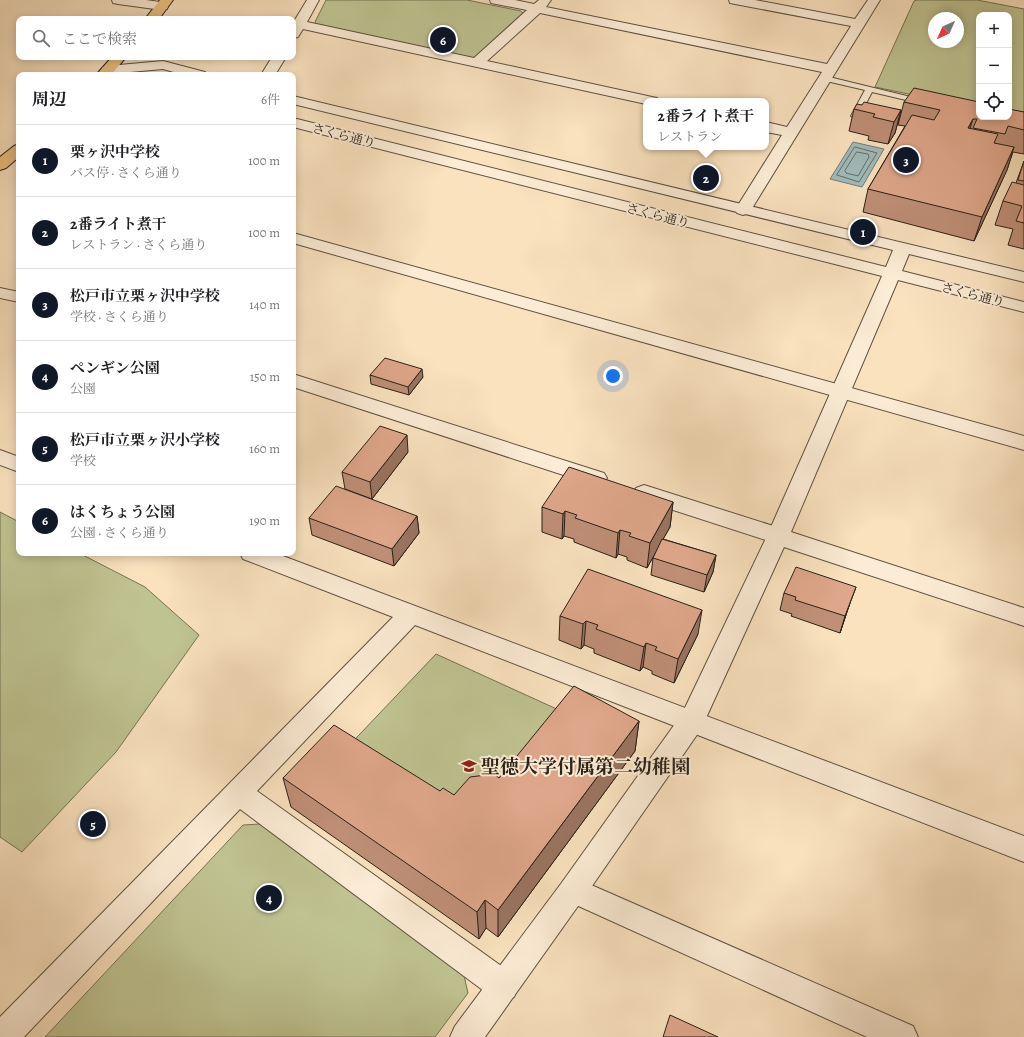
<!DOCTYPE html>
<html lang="ja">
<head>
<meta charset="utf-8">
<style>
  :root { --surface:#fff; --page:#f2f2f2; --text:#202124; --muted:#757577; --line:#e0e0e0; --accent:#111827 }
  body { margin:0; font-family:Alegreya,"Noto Serif JP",serif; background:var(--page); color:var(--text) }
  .controls { position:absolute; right:12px; top:12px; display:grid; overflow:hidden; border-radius:8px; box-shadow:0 2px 10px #0003 }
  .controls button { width:36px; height:36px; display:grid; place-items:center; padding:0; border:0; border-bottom:1px solid var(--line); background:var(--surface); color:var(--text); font:20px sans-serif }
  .compass { position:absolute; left:928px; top:12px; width:36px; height:36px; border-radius:50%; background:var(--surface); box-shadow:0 2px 10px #0003; rotate:225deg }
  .you { position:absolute; left:613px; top:376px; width:14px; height:14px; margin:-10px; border:3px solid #fff; border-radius:50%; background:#1a73e8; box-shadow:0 0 0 6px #1a73e833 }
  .badge { display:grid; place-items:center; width:26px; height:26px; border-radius:50%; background:var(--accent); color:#fff; font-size:13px; font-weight:700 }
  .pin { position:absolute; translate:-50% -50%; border:2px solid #fff; box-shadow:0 1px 4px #0006 }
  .popup { position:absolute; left:643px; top:98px; width:126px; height:52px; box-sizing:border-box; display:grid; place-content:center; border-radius:8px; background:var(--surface); filter:drop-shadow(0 1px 3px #0005); font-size:13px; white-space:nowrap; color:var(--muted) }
  .popup b { font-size:15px; color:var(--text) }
  .popup::after { content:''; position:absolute; left:50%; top:100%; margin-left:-8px; border:8px solid transparent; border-top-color:var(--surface) }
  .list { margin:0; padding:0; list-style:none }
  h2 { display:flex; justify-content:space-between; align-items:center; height:52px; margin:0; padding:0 16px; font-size:17px }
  h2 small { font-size:13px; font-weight:400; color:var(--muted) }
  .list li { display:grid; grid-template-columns:26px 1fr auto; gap:12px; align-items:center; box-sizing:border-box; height:72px; padding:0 16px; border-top:1px solid var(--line) }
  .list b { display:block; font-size:15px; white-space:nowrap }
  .list p { margin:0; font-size:13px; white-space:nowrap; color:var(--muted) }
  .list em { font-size:13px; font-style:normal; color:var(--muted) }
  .icon { flex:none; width:22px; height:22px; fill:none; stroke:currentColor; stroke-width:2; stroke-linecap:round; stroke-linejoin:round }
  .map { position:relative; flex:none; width:1024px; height:1037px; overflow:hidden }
  .search { position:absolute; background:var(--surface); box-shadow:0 2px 10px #0003; left:16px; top:16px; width:280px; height:44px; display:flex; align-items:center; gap:10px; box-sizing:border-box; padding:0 14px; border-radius:8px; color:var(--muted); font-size:15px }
  .panel { position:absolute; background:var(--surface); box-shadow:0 2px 10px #0003; left:16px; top:72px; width:280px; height:484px; border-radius:8px }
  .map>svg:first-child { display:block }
  .green { fill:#bfc391; stroke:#747254; fill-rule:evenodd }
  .water { fill:#a0bcba; stroke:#717e79 }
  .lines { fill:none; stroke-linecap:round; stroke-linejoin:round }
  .shore { stroke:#656e69; stroke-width:1 }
  .service-casing { stroke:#5e5142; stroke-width:2 }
  .minor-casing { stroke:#5e5142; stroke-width:2 }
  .tertiary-casing { stroke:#5e5142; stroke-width:2 }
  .primary-casing { stroke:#2a2118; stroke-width:2 }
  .service { fill:#fcecd5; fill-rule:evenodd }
  .minor { fill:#fcecd5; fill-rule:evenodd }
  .tertiary { fill:#fcecd5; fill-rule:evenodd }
  .primary { fill:#edc180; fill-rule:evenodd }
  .wall { fill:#bf8f77; stroke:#2a2118 }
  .shaded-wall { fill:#9b7461; stroke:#2a2118 }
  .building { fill:#dea68a; stroke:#2a2118 }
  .labels { text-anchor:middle; stroke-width:4; stroke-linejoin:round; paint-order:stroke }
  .far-street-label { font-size:13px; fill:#2a2118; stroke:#fcecd5 }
  .near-poi-label { font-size:19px; font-weight:bold; fill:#2a2118; stroke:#fcecd5; text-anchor:start }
</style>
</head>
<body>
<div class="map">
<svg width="1024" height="1037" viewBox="0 0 1024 1037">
  <rect width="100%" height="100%" fill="#fae2bf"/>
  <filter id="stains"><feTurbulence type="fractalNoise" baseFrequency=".005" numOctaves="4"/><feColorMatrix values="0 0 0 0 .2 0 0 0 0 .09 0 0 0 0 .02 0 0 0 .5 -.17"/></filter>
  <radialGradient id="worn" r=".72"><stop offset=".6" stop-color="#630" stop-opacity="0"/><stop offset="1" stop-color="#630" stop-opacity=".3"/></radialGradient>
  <!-- green -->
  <g class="green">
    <path d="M326,0h141l54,11 4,4 -47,41 -5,2 -155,-33 -3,-3z"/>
    <path d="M917,0h60l47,9v109l-15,-3v-100h-30v94l-104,-22 39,-86zM934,18h24v24h-24z"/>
    <path d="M0,512l19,10v31h60l66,34 54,48 -83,117 -94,100 -22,-15z"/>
    <path d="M436,654l136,62 -101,91 -131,-52z"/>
    <path d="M260,824l203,147 5,22 -33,44h-390l198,-212z"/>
  </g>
  <!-- water -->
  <path class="water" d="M853,142l31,7 -22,38 -32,-8z"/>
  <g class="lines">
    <!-- shore -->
    <g class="shore">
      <path d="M855,147l22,6 -18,29 -22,-7z"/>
      <path d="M857,152l11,2 1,3 -11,19 -12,-3 -1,-2z"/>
    </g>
    <!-- service casing -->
    <g class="service-casing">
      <path id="service" d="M822,76h3l98,24 4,2 -4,2 -51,-12 -12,23 1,2 -4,2 -6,-3 14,-26 -43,-10z"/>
    </g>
    <!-- minor casing -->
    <g class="minor-casing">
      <g id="minor">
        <path d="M112,0h34l21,3 1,3 -1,3 -5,1 -44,-6 -5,-1z"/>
        <path d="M307,0h12l-12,22 167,36 53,-48 -36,-7 -1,-3h25l19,4 5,-4h12l-5,7 281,57 24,-38 -116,-22 -5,-1 -1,-3h26l100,19 13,-19h12l-129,210 -2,3 -6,2 -6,-2 -2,-3 47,-75 -16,-3v-10l21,5 35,-55 -282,-59 -53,48 165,36 5,1 2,3h-13v3l-343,-75 -5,8 -5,1v-15z"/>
        <path d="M272,57h14l-11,18h-14z"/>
        <path d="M293,233l731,203v14l-731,-207z"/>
        <path d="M0,288l19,4v10l-19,-4z"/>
        <path d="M293,374l311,99 3,5 -3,5 -8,2 -8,-2 -295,-96z"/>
        <path d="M0,450l19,7v15l-19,-7z"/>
        <path d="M644,485l142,45 3,6 -3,6 -8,2 -142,-46 -3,-5 3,-5z"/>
        <path d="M240,553h35l749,283v26l-609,-237 -158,166 257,184 4,11 -4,11 -11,4 -11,-4 -252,-188 -216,228h-24v-20l393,-400 -150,-58z"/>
        <path d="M573,877l340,149 5,11h-51l-304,-138 -4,-9 4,-9z"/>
      </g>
    </g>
    <!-- tertiary casing -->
    <g class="tertiary-casing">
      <g id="tertiary">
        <path d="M163,61l42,11 2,3h-23l-21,-6 -55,5 -5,-1 -2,-3 2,-3 5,-1z"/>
        <path d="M293,96l731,176v10l-115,-28 -7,17 122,31v10l-126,-32 -107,252 233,76v18l-240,-79 -83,182 -118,170 -98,138h-35l5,-11 108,-145 119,-167 85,-178 115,-260 -589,-149v-9l593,149 7,-17 -600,-146z"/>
      </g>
    </g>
    <!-- primary casing -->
    <g class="primary-casing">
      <g id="primary">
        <path d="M160,0h13l-14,19h-14z"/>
        <path d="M112,57h14l-15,18h-15z"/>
        <path d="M19,144v13l-13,11 -6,2v-13l14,-11z"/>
      </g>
    </g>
    <!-- service -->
    <use href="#service" class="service"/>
    <!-- minor -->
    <use href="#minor" class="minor"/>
    <!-- tertiary -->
    <use href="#tertiary" class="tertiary"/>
    <!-- primary -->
    <use href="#primary" class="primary"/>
  </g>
  <!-- wall -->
  <g class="wall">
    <path d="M904,102l120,10v42l-11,-2 -6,18 -33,71 -111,-29 5,-23 37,-63 -7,-1z"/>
    <path d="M862,105l39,5 -6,23 -7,11 -20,-4 1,-4 -20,-5 5,-22z"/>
    <path d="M1024,161v88l-16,-4 5,-16 -18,-4 8,-24 13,-18z"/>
    <path d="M370,375l53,2 -14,18 -38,-11z"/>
    <path d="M408,452l-36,47 -27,-10 -3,-17z"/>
    <path d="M673,502l-3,25 -7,12 53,16 -3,17 -9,20 -53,-17 2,-17 5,-10 -11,20 -20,-8v-3l-9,-3 -2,4 -42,-16v-3l-10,-3 -2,3 -20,-7v-25z"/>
    <path d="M417,516l2,17 -25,33 -82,-31 -3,-17z"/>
    <path d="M784,593l66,10 -10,30 -49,-17 1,-2 -12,-4z"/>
    <path d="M560,616l138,18 -24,49 -22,-9v-3l-9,-4 -3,4 -46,-18v-4l-10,-4 -3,4 -22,-9z"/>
    <path d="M639,721l-4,30 -137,186 -12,-9 -7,11 -188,-132 -8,-29 157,13 14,4 45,-17z"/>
  </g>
  <!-- shaded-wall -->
  <g class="shaded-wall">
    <path d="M901,110l-6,23 -7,11 6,-22z"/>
    <path d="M973,119l-7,22 2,-13z"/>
    <path d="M1014,147l-7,23 -33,71 8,-24z"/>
    <path d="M422,369l1,8 -14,18 -1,-8z"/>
    <path d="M407,435l1,17 -36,47 -2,-17z"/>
    <path d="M673,502l-3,25 -23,41 3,-25z"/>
    <path d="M565,511l-1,25 -2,3 1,-25z"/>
    <path d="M417,516l2,17 -25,33 -2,-17z"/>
    <path d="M620,530l-2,24 -2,4 2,-25z"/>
    <path d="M716,555l-3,17 -9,20 3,-17z"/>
    <path d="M856,587l-6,16 -10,30 5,-17z"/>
    <path d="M702,610l-4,24 -24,49 4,-24z"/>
    <path d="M586,621l-2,24 -3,4 2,-25z"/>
    <path d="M646,643l-3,24 -3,4 4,-24z"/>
    <path d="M639,721l-4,30 -137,186v-27z"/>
    <path d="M485,900l1,28 -7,11 -2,-27z"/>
  </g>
  <!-- building -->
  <g class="building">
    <path d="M914,88l65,14v15h30v-8l15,3v18l-16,-4 -3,8 -32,-6 4,-9h-4l-5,9 30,6 -4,9 20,4 -32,70 -114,-28 44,-74 22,5 6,-10 -36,-8z"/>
    <path d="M864,102l37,8 -7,12 -21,-5 2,-3 -21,-5 3,-5 5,1z"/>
    <path d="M1024,161v20l-6,-1z"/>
    <path d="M1012,182l12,3v38l-8,-2 6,-15 -19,-5z"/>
    <path d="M385,358l37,11 -14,18 -38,-12z"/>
    <path d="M380,426l27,9 -37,47 -28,-10z"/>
    <path d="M569,467l104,35 -23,41 -21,-7 2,-3 -11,-3 -2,3 -43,-15 2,-3 -12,-4 -2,3 -21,-7z"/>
    <path d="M336,486l81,30 -25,33 -83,-31z"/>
    <path d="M662,539l54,16 -9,20 -54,-17z"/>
    <path d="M796,567l60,20 -11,29 -50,-16 1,-3 -12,-4z"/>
    <path d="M588,569l114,41 -24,49 -23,-9 2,-3 -11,-4 -2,4 -48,-18 2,-4 -12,-4 -3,3 -23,-8z"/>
    <path d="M574,686l65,35 -141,189 -13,-10 -8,12 -194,-134 51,-53 106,66 3,-3 11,7 16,-18 24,-3 5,4z"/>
    <path d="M670,1015l48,22h-55z"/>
  </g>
  <!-- icons -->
  <defs>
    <g id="school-bare" transform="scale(1.2)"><path d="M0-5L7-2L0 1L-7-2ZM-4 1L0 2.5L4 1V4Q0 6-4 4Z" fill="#8f2418" stroke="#fcecd5" stroke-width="2.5" paint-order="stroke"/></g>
  </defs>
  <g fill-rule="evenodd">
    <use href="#school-bare" x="469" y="766"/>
  </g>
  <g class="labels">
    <!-- far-street labels -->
    <g class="far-street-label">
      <text transform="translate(344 135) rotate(14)" y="5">さくら通り</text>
      <text transform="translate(658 215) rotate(14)" y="5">さくら通り</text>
      <text transform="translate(973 294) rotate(14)" y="5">さくら通り</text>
    </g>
    <!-- near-poi labels -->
    <g class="near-poi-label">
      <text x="481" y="773">聖徳大学付属第二幼稚園</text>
    </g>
  </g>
  <rect width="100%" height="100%" filter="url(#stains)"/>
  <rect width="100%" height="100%" fill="url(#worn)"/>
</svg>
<div class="controls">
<button>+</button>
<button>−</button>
<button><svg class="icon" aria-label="locate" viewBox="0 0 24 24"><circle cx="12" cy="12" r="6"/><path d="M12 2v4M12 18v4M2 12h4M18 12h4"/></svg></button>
</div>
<svg class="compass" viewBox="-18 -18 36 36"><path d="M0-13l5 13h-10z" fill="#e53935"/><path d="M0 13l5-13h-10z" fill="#757577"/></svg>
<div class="you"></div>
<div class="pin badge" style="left:863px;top:232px">1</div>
<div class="pin badge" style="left:706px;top:178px">2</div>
<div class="popup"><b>2番ライト煮干</b>レストラン</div>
<div class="pin badge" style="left:906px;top:160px">3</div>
<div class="pin badge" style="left:269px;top:898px">4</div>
<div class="pin badge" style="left:93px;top:824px">5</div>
<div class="pin badge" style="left:443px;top:40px">6</div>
<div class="search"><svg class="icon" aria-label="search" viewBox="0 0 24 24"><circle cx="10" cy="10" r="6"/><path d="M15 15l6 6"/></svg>ここで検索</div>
<section class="panel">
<h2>周辺<small>6件</small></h2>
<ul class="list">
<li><span class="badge">1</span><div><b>栗ヶ沢中学校</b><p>バス停 · さくら通り</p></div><em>100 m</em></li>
<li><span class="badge">2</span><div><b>2番ライト煮干</b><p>レストラン · さくら通り</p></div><em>100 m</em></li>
<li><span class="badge">3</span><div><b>松戸市立栗ヶ沢中学校</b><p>学校 · さくら通り</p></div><em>140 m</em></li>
<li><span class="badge">4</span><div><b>ペンギン公園</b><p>公園</p></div><em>150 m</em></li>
<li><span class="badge">5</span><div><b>松戸市立栗ヶ沢小学校</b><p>学校</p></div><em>160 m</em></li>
<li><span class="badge">6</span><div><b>はくちょう公園</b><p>公園 · さくら通り</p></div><em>190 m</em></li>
</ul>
</section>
</div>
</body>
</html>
